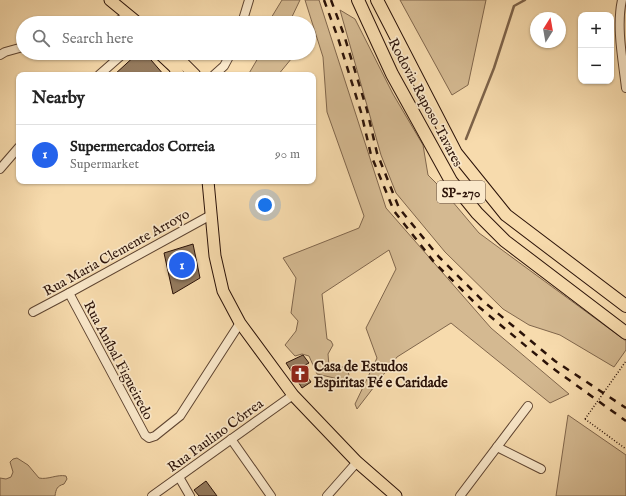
<!DOCTYPE html>
<html lang="en">
<head>
<meta charset="utf-8">
<style>
  :root { --surface:#fff; --page:#f6f6f6; --text:#222; --muted:#767676; --line:#e0e0e0; --accent:#2563eb }
  body { margin:0; font-family:"IM FELL English",serif; background:var(--page); color:var(--text) }
  .controls { position:absolute; right:12px; top:12px; display:grid; overflow:hidden; border-radius:8px; box-shadow:0 1px 3px #0004 }
  .controls button { width:36px; height:36px; display:grid; place-items:center; padding:0; border:0; border-bottom:1px solid var(--line); background:var(--surface); color:var(--text); font:20px sans-serif }
  .compass { position:absolute; left:530px; top:12px; width:36px; height:36px; border-radius:50%; background:var(--surface); box-shadow:0 1px 3px #0004; rotate:11deg }
  .you { position:absolute; left:265px; top:205px; width:14px; height:14px; margin:-10px; border:3px solid #fff; border-radius:50%; background:#1a73e8; box-shadow:0 0 0 6px #1a73e833 }
  .badge { display:grid; place-items:center; width:26px; height:26px; border-radius:50%; background:var(--accent); color:#fff; font-size:13px; font-weight:700 }
  .pin { position:absolute; translate:-50% -50%; border:2px solid #fff; box-shadow:0 1px 4px #0006 }
  .list { margin:0; padding:0; list-style:none }
  h2 { display:flex; justify-content:space-between; align-items:center; height:52px; margin:0; padding:0 16px; font-size:17px }
  h2 small { font-size:13px; font-weight:400; color:var(--muted) }
  .list li { display:grid; grid-template-columns:26px 1fr auto; gap:12px; align-items:center; box-sizing:border-box; height:60px; padding:0 16px; border-top:1px solid var(--line) }
  .list b { display:block; font-size:15px; white-space:nowrap }
  .list p { margin:0; font-size:13px; white-space:nowrap; color:var(--muted) }
  .list em { font-size:13px; font-style:normal; color:var(--muted) }
  .icon { flex:none; width:22px; height:22px; fill:none; stroke:currentColor; stroke-width:2; stroke-linecap:round; stroke-linejoin:round }
  .map { position:relative; flex:none; width:626px; height:496px; overflow:hidden }
  .search { position:absolute; background:var(--surface); box-shadow:0 1px 3px #0004; left:16px; top:16px; width:300px; height:44px; display:flex; align-items:center; gap:10px; box-sizing:border-box; padding:0 14px; border-radius:22px; color:var(--muted); font-size:15px }
  .panel { position:absolute; background:var(--surface); box-shadow:0 1px 3px #0004; left:16px; top:72px; width:300px; height:112px; border-radius:8px }
  .map>svg:first-child { display:block }
  .green { fill:#d4b991; stroke:#80664c }
  .lines { fill:none; stroke-linecap:round; stroke-linejoin:round }
  .stream { stroke:#7c6249; stroke-width:2.5 }
  .building { fill:#957b5e; stroke:#2b1208 }
  .minor-casing { stroke:#5e4431; stroke-width:10 }
  .major-casing { stroke:#2b1208; stroke-width:13 }
  .highway-casing { stroke:#2b1208; stroke-width:14 }
  .path { stroke:#2b1208; stroke-width:1.5; stroke-dasharray:1 2; stroke-linecap:butt }
  .minor { stroke:#fae8ca; stroke-width:8 }
  .major { stroke:#f7dbad; stroke-width:11 }
  .highway { stroke:#f7dbad; stroke-width:12 }
  .rail { stroke:#2b1208; stroke-width:2.5; stroke-dasharray:7 7; stroke-linecap:butt }
  .path-bridge { stroke:#2b1208; stroke-width:1.5; stroke-dasharray:1 2; stroke-linecap:butt }
  .labels { text-anchor:middle; stroke-width:3.5; stroke-linejoin:round; paint-order:stroke }
  .shield { fill:#fae8ca; stroke:#695242; stroke-width:1 }
  .shield-label { font-size:13px; font-weight:bold; fill:#2b1208 }
  .street-label { font-size:14px; fill:#2b1208; stroke:#fae8ca }
  .poi-label { font-size:14px; font-weight:bold; fill:#2b1208; stroke:#fae8ca; text-anchor:start }
</style>
</head>
<body>
<div class="map">
<svg width="626" height="496" viewBox="0 0 626 496">
  <rect width="100%" height="100%" fill="#f7dbad"/>
  <filter id="stains"><feTurbulence type="fractalNoise" baseFrequency=".005" numOctaves="4"/><feColorMatrix values="0 0 0 0 .2 0 0 0 0 .09 0 0 0 0 .02 0 0 0 .5 -.17"/></filter>
  <radialGradient id="worn" r=".72"><stop offset=".6" stop-color="#630" stop-opacity="0"/><stop offset="1" stop-color="#630" stop-opacity=".3"/></radialGradient>
  <!-- green -->
  <g class="green">
    <path d="M282,0h18l-11,23h-21z"/>
    <path d="M305,0h14l67,208 105,120 78,66 -19,9 -99,-80 -54,34 -40,52 -2,-5 22,-46 -11,-30 30,-59 -7,-19 -67,44 5,45 4,2 2,4 -5,9 1,12 14,1 6,7 -2,7 -30,-7 -8,-18 -7,-2 -7,2 -10,-11 11,-14 2,-10 -7,-8 5,-35 -13,-20 76,-30 5,-12 -37,-104 -4,-55z"/>
    <path d="M400,0h86l-18,85 -16,10z"/>
    <path d="M340,10l15,9 38,75 30,51 5,30 13,13 38,45 147,108v9l-12,17 -54,-32 -31,-10 -26,-16 -58,-57 -49,-59 -15,-38z"/>
    <path d="M261,53h35l-18,22h-30z"/>
    <path d="M568,415l58,40v41h-70z"/>
    <path d="M17,458l11,7 11,13c9,2 18,-4 27,-2l1,3 -3,5c-7,2 -8,5 -9,12h-55v-18l6,1 5,-2 2,-5 -3,-10 3,-3z"/>
  </g>
  <g class="lines">
    <!-- stream -->
    <path class="stream" d="M466,139l28,-71 20,-62 11,-6"/>
  </g>
  <!-- building -->
  <g class="building">
    <path d="M138,53h7l19,22h-50z"/>
    <path d="M193,244l7,34 -27,16 -9,-41z"/>
    <path d="M303,355l6,8 -8,4 10,15 -9,6 -16,-25z"/>
    <path d="M206,481l11,15h-18l-5,-6z"/>
  </g>
  <g class="lines">
    <!-- minor casing -->
    <g class="minor-casing">
      <g id="minor">
        <path d="M622,0c-6,27 1,61 4,88"/>
        <path d="M112,23l17,-7"/>
        <path d="M242,23l7,-23"/>
        <path d="M0,55l5,-3 18,-5"/>
        <path d="M99,75l25,-22"/>
        <path d="M214,75l10,-9 7,-13"/>
        <path d="M0,169l19,-22"/>
        <path d="M69,293l76,142 4,3 6,-2 25,-20 60,-93"/>
        <path d="M33,312l36,-19 142,-78"/>
        <path d="M231,439l40,57"/>
        <path d="M497,447l44,22"/>
        <path d="M179,477l11,19"/>
        <path d="M152,496l141,-101"/>
        <path d="M327,496l30,-34"/>
        <path d="M460,496l68,-90"/>
      </g>
    </g>
    <!-- major casing -->
    <g class="major-casing">
      <g id="major">
        <path d="M110,0l28,23"/>
        <path d="M159,53l15,14 5,8"/>
        <path d="M173,53l22,22"/>
        <path d="M208,181l7,75 8,35 17,32 53,72 64,67 39,34"/>
      </g>
    </g>
    <!-- highway casing -->
    <g class="highway-casing">
      <g id="highway">
        <path d="M358,0l34,74 59,107 26,32 28,28 121,92"/>
        <path d="M377,0l79,153 50,62 120,91"/>
      </g>
    </g>
    <!-- path -->
    <path class="path" d="M585,419l41,30"/>
    <!-- minor -->
    <use href="#minor" class="minor"/>
    <!-- major -->
    <use href="#major" class="major"/>
    <!-- highway -->
    <use href="#highway" class="highway"/>
    <!-- rail -->
    <g class="rail">
      <path d="M324,0l14,38 23,74 10,43 23,56 40,51 45,45 72,60 75,54"/>
      <path d="M331,0l13,35 23,75 10,43 22,55 40,49 44,44 72,60 71,47"/>
    </g>
    <!-- path-bridge -->
    <path class="path-bridge" d="M585,419l41,-58"/>
  </g>
  <!-- icons -->
  <defs>
    <g id="church-square" transform="scale(1)"><rect x="-9" y="-9" width="18" height="18" rx="4" fill="#8f2418" stroke="#fae8ca"/><path d="M-1.2-6h2.4v3.5h3.3v2.4h-3.3V6h-2.4V-.1h-3.3v-2.4h3.3Z" fill="#fff"/></g>
  </defs>
  <g fill-rule="evenodd">
    <use href="#church-square" x="300" y="374"/>
  </g>
  <g class="labels">
    <!-- shield labels -->
    <rect class="shield" x="437" y="181" width="48" height="22" rx="3"/>
    <g class="shield-label">
      <text x="461" y="197">SP-270</text>
    </g>
    <!-- street labels -->
    <g class="street-label">
      <text transform="translate(426 102) rotate(62)" y="5">Rodovia Raposo Tavares</text>
      <text transform="translate(116 252) rotate(-29)" y="5">Rua Maria Clemente Arroyo</text>
      <text transform="translate(119 360) rotate(62)" y="5">Rua Aníbal Figueiredo</text>
      <text transform="translate(215 435) rotate(-36)" y="5">Rua Paulino Côrrea</text>
    </g>
    <!-- poi labels -->
    <g class="poi-label">
      <text x="314" y="371">Casa de Estudos<tspan x="314" dy="16">Espiritas Fé e Caridade</tspan></text>
    </g>
  </g>
  <rect width="100%" height="100%" filter="url(#stains)"/>
  <rect width="100%" height="100%" fill="url(#worn)"/>
</svg>
<div class="controls">
<button>+</button>
<button>−</button>
</div>
<svg class="compass" viewBox="-18 -18 36 36"><path d="M0-13l5 13h-10z" fill="#e53935"/><path d="M0 13l5-13h-10z" fill="#767676"/></svg>
<div class="you"></div>
<div class="pin badge" style="left:182px;top:265px">1</div>
<div class="search"><svg class="icon" aria-label="search" viewBox="0 0 24 24"><circle cx="10" cy="10" r="6"/><path d="M15 15l6 6"/></svg>Search here</div>
<section class="panel">
<h2>Nearby<small></small></h2>
<ul class="list">
<li><span class="badge">1</span><div><b>Supermercados Correia</b><p>Supermarket</p></div><em>90 m</em></li>
</ul>
</section>
</div>
</body>
</html>
